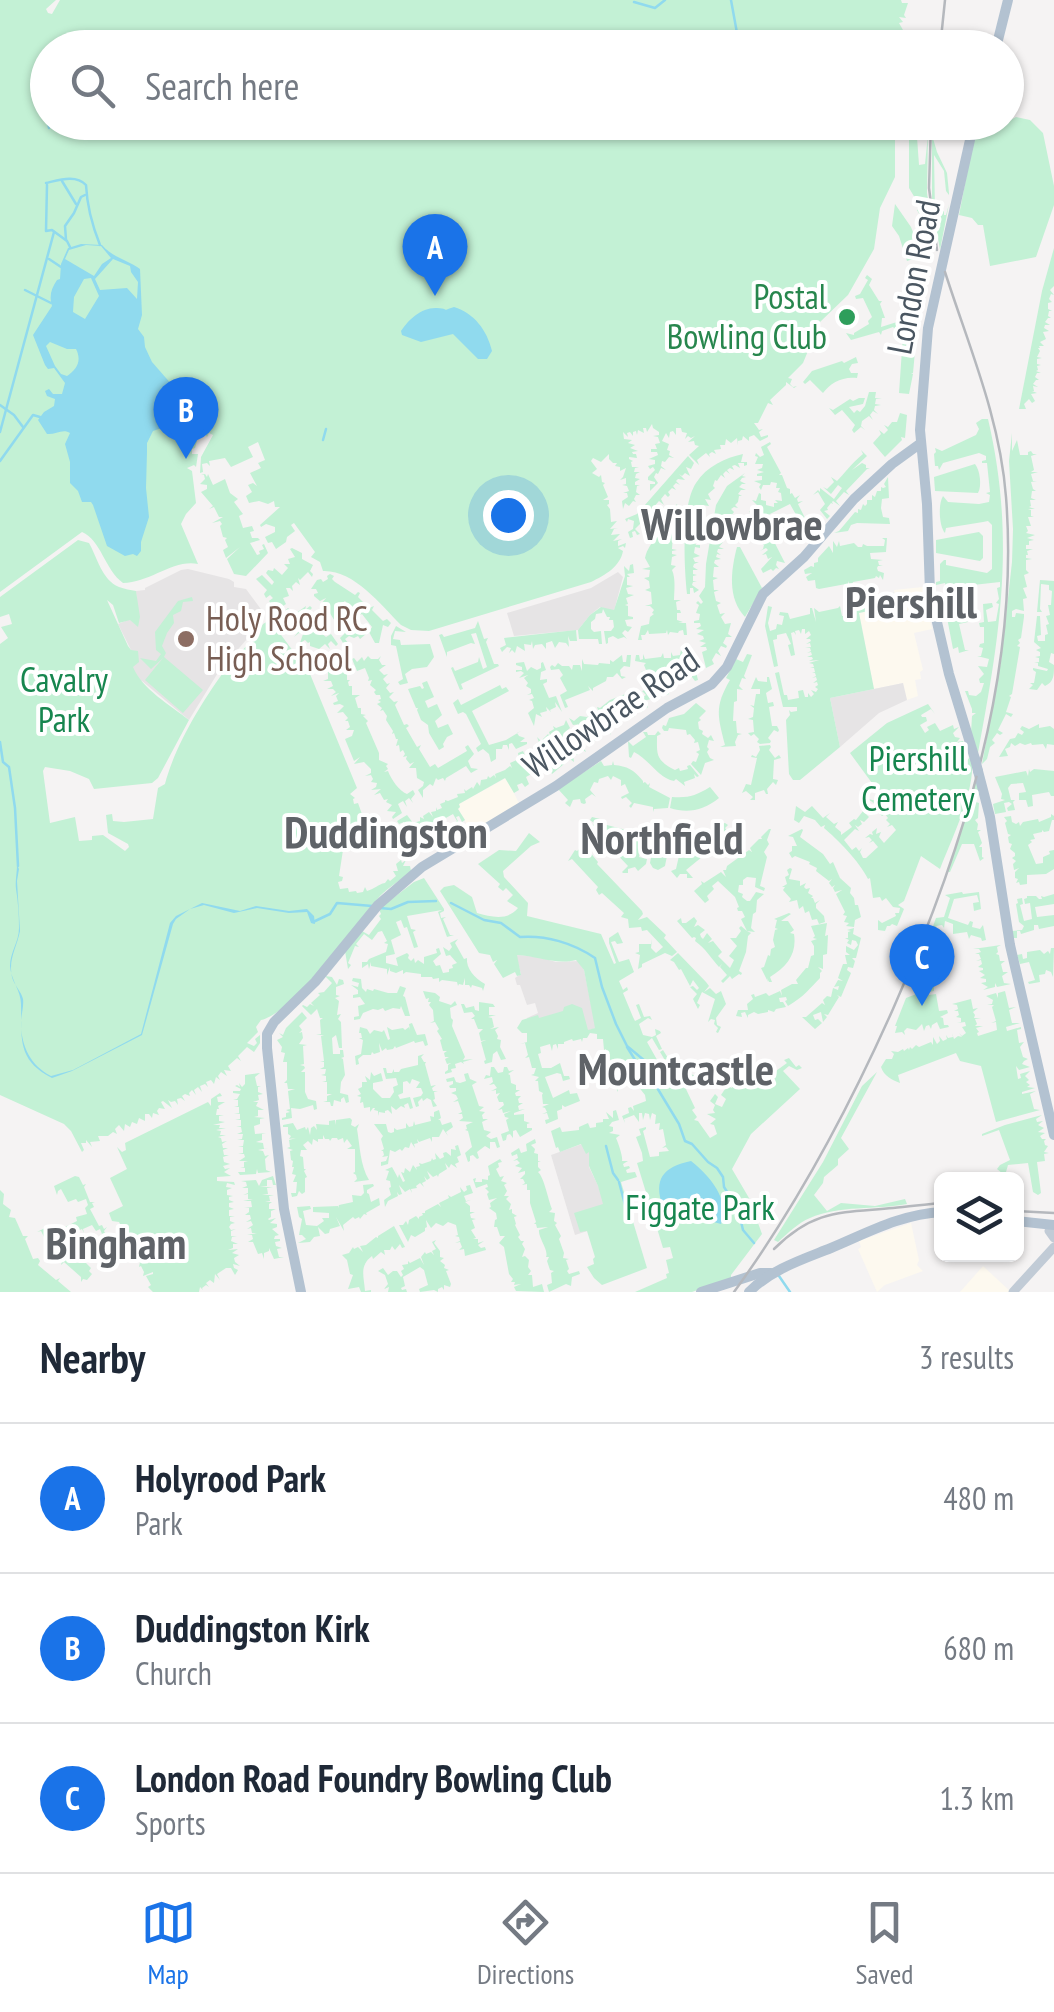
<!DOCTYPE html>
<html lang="en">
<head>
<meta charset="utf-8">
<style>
  :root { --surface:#fff; --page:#f6f6f7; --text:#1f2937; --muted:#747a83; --line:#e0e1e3; --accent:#1a73e8 }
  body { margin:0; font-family:"PT Sans Narrow",sans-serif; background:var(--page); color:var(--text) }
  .controls { position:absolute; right:30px; bottom:30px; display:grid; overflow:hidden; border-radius:15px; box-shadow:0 2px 8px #0004 }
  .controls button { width:90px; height:90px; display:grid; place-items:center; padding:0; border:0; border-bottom:2px solid var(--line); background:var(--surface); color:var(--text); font:50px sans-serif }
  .you { position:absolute; left:508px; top:515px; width:35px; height:35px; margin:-25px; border:8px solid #fff; border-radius:50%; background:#1a73e8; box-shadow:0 0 0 15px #1a73e833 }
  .badge { display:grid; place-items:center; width:65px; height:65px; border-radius:50%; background:var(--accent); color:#fff; font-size:32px; font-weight:700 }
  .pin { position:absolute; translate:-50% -82px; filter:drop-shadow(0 2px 5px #0008) }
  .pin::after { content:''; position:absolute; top:52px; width:35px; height:30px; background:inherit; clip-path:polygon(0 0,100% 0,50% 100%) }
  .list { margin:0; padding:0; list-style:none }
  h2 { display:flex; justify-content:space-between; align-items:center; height:130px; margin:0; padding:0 40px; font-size:42px }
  h2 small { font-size:32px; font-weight:400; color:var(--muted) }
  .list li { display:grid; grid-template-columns:65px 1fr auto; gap:30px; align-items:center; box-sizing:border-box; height:150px; padding:0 40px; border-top:2px solid var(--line) }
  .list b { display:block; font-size:38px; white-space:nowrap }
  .list p { margin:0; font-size:32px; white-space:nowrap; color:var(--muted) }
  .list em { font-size:32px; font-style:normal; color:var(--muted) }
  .icon { flex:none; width:55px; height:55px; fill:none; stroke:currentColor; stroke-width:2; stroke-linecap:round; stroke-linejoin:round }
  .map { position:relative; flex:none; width:1054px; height:1292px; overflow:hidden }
  .search { position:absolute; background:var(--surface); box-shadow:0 2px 8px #0004; left:30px; right:30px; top:30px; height:110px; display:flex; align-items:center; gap:25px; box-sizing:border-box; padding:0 35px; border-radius:55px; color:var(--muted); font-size:38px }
  .sheet { height:580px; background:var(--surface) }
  nav { display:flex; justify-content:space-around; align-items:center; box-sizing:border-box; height:140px; border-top:2px solid var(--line); background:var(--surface); font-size:28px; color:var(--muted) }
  nav a { display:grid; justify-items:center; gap:5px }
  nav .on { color:var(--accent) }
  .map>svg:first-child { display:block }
  .commercial { fill:#fdf9ef }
  .education { fill:#e6e4e5 }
  .green { fill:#c3f1d5 }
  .water { fill:#90daee; fill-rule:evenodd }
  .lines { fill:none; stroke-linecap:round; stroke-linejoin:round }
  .stream { stroke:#90daee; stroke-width:2.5 }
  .secondary { stroke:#c1cbd6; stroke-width:9 }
  .primary { stroke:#b3c2d1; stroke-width:10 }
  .rail { stroke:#b5b8bd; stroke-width:2.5 }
  .primary-bridge { stroke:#b3c2d1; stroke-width:10 }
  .leisure-dot { fill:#2e9e5b; stroke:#fff; stroke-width:4 }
  .education-dot { fill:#8d6e63; stroke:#fff; stroke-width:4 }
  .labels { text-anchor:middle; stroke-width:8; stroke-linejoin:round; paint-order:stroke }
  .street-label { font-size:35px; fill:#4a5661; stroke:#fff }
  .leisure-label { font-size:35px; fill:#27864d; stroke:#fff; text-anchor:end }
  .education-label { font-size:35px; fill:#785e54; stroke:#fff; text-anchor:start }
  .park-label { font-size:35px; fill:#17864f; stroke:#fff }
  .district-label { font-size:45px; font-weight:bold; fill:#5f6368; stroke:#fff }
</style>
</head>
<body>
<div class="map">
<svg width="1054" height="1292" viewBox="0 0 1054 1292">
  <rect width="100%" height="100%" fill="#f5f3f3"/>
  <!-- commercial -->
  <g class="commercial">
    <path d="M923,587l9,42 -18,4 9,37 -3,2 1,7 -6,1 3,16 -11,4 -4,-17 -29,6 -15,-76 38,-8 -3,-15z"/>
    <path d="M506,778l13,25 -48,29 -13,-24 1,-4z"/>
    <path d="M911,1223l8,37 -2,5 6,6 -38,14 -8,7 -19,-43 3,-2 -2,-6z"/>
    <path d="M983,1266l27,25v1h-50z"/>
  </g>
  <!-- education -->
  <g class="education">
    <path d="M188,569l41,10 5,3v5l12,2 17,23 -9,9v10l-35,40 -30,49 -47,-39 -15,-4 -5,-22 9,-5 -13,-26 12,-5 8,7 -2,-35 9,-1v-2l36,-18z"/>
    <path d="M618,572l5,5 -9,34 -14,-4 -10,8 -12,15 -64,6 -7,-23 84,-25z"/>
    <path d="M903,683l4,17 -28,13 -39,34 -10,-49z"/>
    <path d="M516,955l19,1 21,6 22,-1 6,9 12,58 -60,18 -9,-28 11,-5 -3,-10 -8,2 -7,-20h-3l-2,-7 6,-4z"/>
    <path d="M582,1144l7,8v15l11,23 9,34 -34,11 -24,-80z"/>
  </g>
  <!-- green -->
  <g class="green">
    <path d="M0,0h56l-10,9 2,4 4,1 8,-14h841l1,3h6l-4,12 2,3 -7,-1 4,5 -4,1 4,7 -1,17 -854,1v74l847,1v54l-15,31 -6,41 -26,46 -28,27 -17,41 -15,15 4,1 -2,5 3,3 4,-1 -3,2 -8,-6v3l-16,15 3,5 -5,-2 -10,20h-4l5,7 4,-1 -4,3 2,5 7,-2v2l-8,4 -6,-6 -5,2v4l-6,-5 -1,4 -4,1v4l-1,-7 -6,5 -5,-4 -1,6h-5l1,4 -7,1 2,4 -4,-2 -3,2 1,3 -4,-4 -9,7 2,5 -10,-10 10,-9 -4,-1 -1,-4 -6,1 7,-6 -4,2 -3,-2 -3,3 2,-6 -5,-1 -1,-4h-5v7l-3,-4 -3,1 -1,6 -3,-5 -4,8 7,3 -2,6 3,1 -1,4 5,3 -5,-1 -4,5 -3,-1 -1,5 5,4 -5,-2 -3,6 -2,-1 -2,4 4,6 -8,8v-7h5v-2l-7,-2v-3l7,-7 -2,-3 -3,2 -2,-3 7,-2v-4l-6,-1 9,-4 -1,-3h-6v-3h6l-2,-5 5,-1 -2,-6 -5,-1 6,-1v-3l-6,-4 -1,-4 -5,8 -1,-4h-3l1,5 -6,-3 -1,5 -1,-4 -3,1v4l-3,-4 -3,1 1,4 -5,-5 1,7 8,1 -4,3 7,2 -5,3 8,3 -6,1 1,2h3l1,4 -8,-1v2l4,2 -2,1 1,5h7l-4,1 -1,4h6l-4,2 -1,4 5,1 -5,3v3h5l-3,1 -1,6 4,3h-4l-2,4 2,3 -3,-1 -4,5 -4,-3 -2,6 -1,-8 6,-4 -1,-4h-4l6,-2 -2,-5 -5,-1 4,-1v-6l-6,2 3,-3 3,-9 -6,3v-4l-5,-1 2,-3h-4l-4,-4v-5l-8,8 -8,-4 -2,3 6,8 -5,4 7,4 2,-2 1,7 3,1 -2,2 5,12 -5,3h6v4l-2,1 3,4 1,13 6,-1 -7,8 8,-1 -4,1 -3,6 9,-1 -7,7 9,-2 -4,2v5l8,-3 -1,5 -2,-2 -5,2 5,3c-3,16 -18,24 -32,31l-162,49 -18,-1 -10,-5c-21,-21 -47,-55 -78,-54l-3,-9 -9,-5 4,-5 -21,-29 -3,2 4,6 -8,6 -1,5 -10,7 -4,-7 -4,1 -3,-6 10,-5v-5l-9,-3 -5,3 -1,-2 20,-18h-5l-1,-6 -6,3 -9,-3 -10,2 -3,-7 6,-4 -4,-7 5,-2 4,3 -7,-13 11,-5 -3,-5 7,-3 -7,-18 -10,5 5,10 -22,10 -6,-9 -16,3 1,5 -3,-3 -5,1 1,8 -3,1 1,-16 12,-22 -4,-2 -2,4 -2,-3h-6l-4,14 -3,1v5h6l-2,13 -2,-2 -7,3 5,3 4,32 -10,11 -5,10 17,40c-25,-5 -48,19 -75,19 -18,-13 -22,-43 -41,-51l-82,60z"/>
    <path d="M1016,117l14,3 13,13 11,53v19l-18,52 -46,9 -7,-41h-5l-6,-7 -13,-3 16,-83 24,-6z"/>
    <path d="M909,123h7l3,42 6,-1 3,-29 -1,58 9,58 -8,-22 -11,-19 4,-2 -12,-20z"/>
    <path d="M932,135l5,17 10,21 2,20v2l-3,-4 -2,-20 -10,-16 1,56h9v4h2l3,-11 -9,46 -8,-46z"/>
    <path d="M895,204l16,23 11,29 -15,5 -8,-25 -7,-10z"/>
    <path d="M1054,248v38l-4,4 4,5 -3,-1 -2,5 3,3 -4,1v6l4,2h-3l-1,5 3,2h-3l-3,4 5,3h-5l-1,3 5,3 -6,1 3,7 -6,3 4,4h-5l1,2h-2l2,3 -3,6 5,1 -5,1v5l4,1 -4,1 1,4 -2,1 5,2h-4l-2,4 4,3h-3l-3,4 5,3 -5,-1 1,5h-2l5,2 -6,1 4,7 -3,2 -3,-4 -5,5 2,5h-7l23,-118z"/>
    <path d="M867,275l5,4 -3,6 10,16h3l-2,3 5,14h-3l-1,9 16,-5 3,2v4l-4,2 -3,-3 -11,4 -1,4 -2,-3 -28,8 -5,-7 8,2v-2l15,-9 -1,-3 4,-4 -9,-19 -7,1 -1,-3 5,-2 8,-14 -3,-2z"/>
    <path d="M916,314l2,5 -5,54h-2l2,1 -4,20 -10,-1 4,-58 4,-8 2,-11z"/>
    <path d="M856,357l2,6 -6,1 -3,5 2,4h7l-1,5c-14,-2 -27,5 -34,15l-13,-13 -5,4 -2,-2 9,-11 30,-10 2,2z"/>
    <path d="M869,392h7l-1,6 7,1h-6l-1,5 6,1 -6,1 -1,4 4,4 -5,-3 -3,4 3,5 -4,-4 -7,5 -1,5 4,4 -4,-3 -7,6 -2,-3 3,-5 -13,-15 -7,5 -6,-7 4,2 17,-11 3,2 6,-3h6l-2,6 -14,3 5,6 3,-3 3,2 5,-6z"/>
    <path d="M900,413l7,2 -2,23 -4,-1 1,3 -17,17 -12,-14 8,-9 -2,-4 5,4 4,-4 -4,-5 4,2 4,-5h5z"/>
    <path d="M982,419h6c28,120 12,215 -10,334l-7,-20 1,-17 4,-3h-4v-4l-7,-18h3l1,4 7,1 5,-4 3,-9h-4l-1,-4 5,-5 -6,-8 9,1 2,-8 -12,-3h4l2,-8 -4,-1 1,-3 4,-1v-16h-4l-1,-4 5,-1 -1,-18 9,-1 1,4 -7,3 2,12 8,-1 3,-17 -3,-1 3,-4 -2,-11 3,-1v-5l-54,6 -1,-5 -9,2v-3l4,-1v-17l4,-4h2v5l36,7 5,1 5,-4v-44l-4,-4 -5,1 -37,6 -1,5c-6,-7 -7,-29 -2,-37l5,6 31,2 10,-2 1,-7 -4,-2 4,-1 -3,-29h-5v-2l4,-1v-4l-7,-3 -36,10 -4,7 -1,-4h-3l-1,-12 2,-2 -1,-4 7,3 34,-16 3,-6 -3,-6z"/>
    <path d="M1012,433v18l5,-11 3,15h8v-3l3,-1 2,3h4l-6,2 3,14 -3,2h7l-7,2 2,7h4l-6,1 2,7 3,2h-4l-1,7 5,2h-6l1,6 -2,1 6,2h-7l3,1v6l3,1h-6l3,9h-5l2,5 -2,2 9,2 -8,3 7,2 -5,1v4h-3v4h7l-6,2 1,4h-2v3l6,1 -6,1v10l3,3 -5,2 3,12 -4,1 4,10 -4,1 1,12 -8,-2 -4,2v6h3l1,-4 8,1v3l-3,21 -3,2 2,3 -3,3 3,1 -8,47 -3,2 2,1 -5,15 7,2 -2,3 -5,-3 -8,16 5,3 -3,2 -3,-2 -5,7 3,3 -5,4 -3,12 -5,5 19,-103 11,-99 1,-33 -4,-68z"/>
    <path d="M770,442l1,2 -4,3 14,26 -2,2h3l5,13 3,1v5l2,-1 3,5 5,-3 -3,4 1,3 5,-1 -5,3 15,30 -4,4 -19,-34 -28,14 23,45 -8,-2 -1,4 3,4 -3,-1 -3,3 -2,-2 -8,4 -2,-4 11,-12 -4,2 -2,-5 -4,1 6,-5 -2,-2 -6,3 3,-2 1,-4 -3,-2 2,-2 -2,-3 -6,3 2,-5 -6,-2 6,-4 -10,4 5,-3 -3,-2 2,-2 -7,-1v-3l6,-2 -5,-3 5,1 2,-3 -3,-5 6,3 2,-2 -6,-6 5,1 1,-2 -5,-5 4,1 3,-8 2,1v6l5,1v4l8,2v-4h4l-3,-3 7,1 -1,-8 -3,-1 2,-4h-4l1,-5 -6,-1 -1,3h-7l-2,5 -2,-3 2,-3 -7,-3 8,-1v-4h-5v-2l7,-2 -7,-2 5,-2 1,-4h-8l3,-7 -3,-1 1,-3 4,4 4,-2 -3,-8z"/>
    <path d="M861,450l6,6 -15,14 10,-7 4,2v3h4l-3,1 -21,22 3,4 -5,-3 -8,9 4,5 -7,-5 -1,1 1,2 -2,-1 -4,5 1,2 -4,1 6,5 -3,3 -7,-9 5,-6 -7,-12 -5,3 5,-5 2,2v-4l14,11 8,-11 -4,-3 -7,9 -8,-7 4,2 7,-7 -3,-5 6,4c6,-6 14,-17 26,-27z"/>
    <path d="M743,454l-2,8h6v3l-3,1v-3h-6l2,5 -5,-3 -3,1 2,4 -4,-2 -3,2 3,4 -4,-3 -3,3 2,4 -4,-3 -4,6 -2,-1 -2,6 2,2 -7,6 3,6 -6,-1 4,7 -7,-1 1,7 3,1 -4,3v5l2,2h-5l-3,3 5,3h-4l-1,3 5,1 -5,1 -1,4 5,2 -5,2 1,3h4v3l-5,-1 -1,6 6,3 -7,2 2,4h4l-5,2 -1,3 5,3h-5v4l4,1 -4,1v5h4l-4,1 -1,3 7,5 -5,3 -1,-5h-3v6h-3c-3,-28 -6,-88 9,-111 11,-17 29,-25 47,-29z"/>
    <path d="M688,456l6,7 -3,6 -5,-2 4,9 -5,-3 -3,3 -3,-2 6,6 -7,-1 -2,2 4,4 -4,-2 -3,3 3,4 -4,-2 -4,4 2,3 -2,2 -3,-3 -4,5 3,6 -5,-4 -7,8 3,6 -3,-2 -7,2 2,4 -3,1 4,3 -5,-2 -8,8 5,5 -3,1 -2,-4 -3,1 1,5 -3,1 -2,-6 5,-3 1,-8 -6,-2 -1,3 -2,-3 12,-5z"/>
    <path d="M975,464c5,6 7,22 3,29l-43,-2 -1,-14z"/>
    <path d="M745,473l-3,3 4,1 -4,1 -2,3 6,3h-4l-3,3 7,3h-5l-3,4 4,2h-3l-1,6 -3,3 3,3 -4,-1 -3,2 3,3 -7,9 3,5h-7l6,5h-5l-1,3 4,2 -5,1 1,5 -4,5 5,2h-6l-1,3 4,3 -4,-1 -1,3 5,2 -6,1 -1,3 5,4h-5l-1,10 5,1 -5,2 1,10h5l-5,2 2,9 5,2 -4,2 3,9 5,-1 -4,4 4,7 6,-1 -3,11 4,3h-6l-3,6 4,3 -1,2 -5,-2 -3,5 3,5 -5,-3 -4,7 2,4 -8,4 -4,-16 5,-2 -1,-3h-6l6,-4 -7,-2 5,-2 -1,-3 -6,-2 7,-4 -8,-1 5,-3 -1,-3h-6v-2l5,-1 1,-6 -4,-1 3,-8 -3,-2 2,-2 3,3 2,-2 -4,-6 6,-9 1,-23 10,-59 11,-19z"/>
    <path d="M205,474l2,3 1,-3 5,11 12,-6 5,14 8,6 -4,3 9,12 -4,2 4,12 9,-2 2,5 -4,1 2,6h6l2,2 -10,3 7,12 3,-1 -1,-3 5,-2 -2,-4 2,-1 4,9 -22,23 -12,-2 -7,-15 13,-12 -14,11 -3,-8 5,-3 -3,-7 2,-2 -4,-1 -3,-11 2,-2 -2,-3 -8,2 11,-6h-4l-5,-10 -5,2 4,-3 -12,-14 6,-3v-4l-7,-1 5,-5 -1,-4h-3z"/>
    <path d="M888,477l1,21 -7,1 -1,9 2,9 6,1 1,6 -33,-1 -6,2 -3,6 -14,2 5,-2 16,-19 3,1v-4l3,1 2,-6 2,2 2,-2v-4h5v-5l3,2 2,-6h4v-4l2,1 3,-1 -2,-3z"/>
    <path d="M677,504l1,6 6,2 -7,-1v10l6,3v3l-8,1 -5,5 3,2 -1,14 5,1 -5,1v3l5,1 -5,2 -1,8 5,1 -4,4c4,9 2,22 2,30h7l-5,2 1,8h3l1,3h-4v7l6,2 -5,1h8l1,12h-3l-1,-5 -4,1 -1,2 -8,-1 -2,3 -1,-5 -1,3 -17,1 -1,-4 -3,5h-4l1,5h-4l3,-14 8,-2 1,-7 4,-3 -2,-1 2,-3 -4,-4h-5l7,-2 -1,-12 -6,-2 5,-2 -1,-7 -5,-3 5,-1 1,-7 -8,-1 8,-2 -5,-9c4,-18 21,-28 29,-40l-5,-5z"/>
    <path d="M979,532l4,4v22l-3,3 -44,-8v-13z"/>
    <path d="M882,538h5l-1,14 -16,1 1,6 12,1 -5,1 1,4 4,1h-5l-1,2 1,3 6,2 -1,7 -3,-5 -1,3 -3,-2 -1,2 -22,4 -2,6 -3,-7v8l-2,-5 -27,5 -3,-1 -1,-8 -7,1 -2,-4 6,-4 -7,1 -1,-4 7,-4 3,1v-4l4,-1v-4l11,-12 4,7v-12l4,6 2,-6 1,5 14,-3 4,4h4l1,-3 4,2h17l1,-6z"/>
    <path d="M78,540l11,3c8,14 13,37 30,44 5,2 12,3 17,4l4,26 -2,10 -8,-7 -11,3 -6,-18 -6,-5 21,46 3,4 7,1 1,11 -6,5c9,22 37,38 56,53l-31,58 -6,5 -58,6 -5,-10 -19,-8 -25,-4 -2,4 7,52 25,-6 4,24 13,-1v-4l11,-1 22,16 4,-4 -1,-3 -20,-11 -2,-18 6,-1 1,7 11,1 29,-3 5,-31 7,-4c10,-39 39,-86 63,-118 11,-14 27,-26 35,-42l7,-4 40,54 47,114 -7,6 5,4 -2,1 1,5 4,-1 5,14 5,2 6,-3 -4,6 4,2v4l5,3 6,-5 7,10 -12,-4 -1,9 4,4 -2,2 -8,-11 -5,4 -7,-1v6l-7,-4 -8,5 2,5 -5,-1 -4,26 4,1 -1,4 -4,1 2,7 8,-1 1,4 7,-1 1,2 6,-1 2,-5 2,4c8,-2 11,-7 18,-8l3,-4 2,2 6,-5 -3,-5h5l-2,-7 5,-4 1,3 4,-3 -3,6h7l1,5c-10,9 -22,16 -31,25 -25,28 -86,117 -119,124l-5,7 2,5 -11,11 7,3 3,-3 -2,-4 5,-4v8l-6,9 -7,-5 -9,9 3,5 -4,-3 -9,8 3,5 -7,-1 3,6 -6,-4 -3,4 2,4 -4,-3 -2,7 -3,-4 -5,2 2,5 -3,-3 -5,2 2,6 -4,-5 -4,3 2,5 -4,-5 -3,3 1,3 -5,-2 -3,2 3,5 -4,-3 -4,1 1,6 -3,-4 -4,1 -3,-2 4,8 -9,-7 -2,1 4,7 -6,-1 -2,3 2,4 -6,-2 -1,5 -3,-4h-4v7l-6,-3 -2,6 -5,-2 -2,5 -5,-3 -1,7 -5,-6 -4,4 2,5 -4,-2 -5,4h-10l2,5 -10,1 2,5 -6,-7v3h-5l3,7 -2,2 -11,-21 -7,-7 -64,-29v-451l8,-6 -7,-11 11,-3 -3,-10 -9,3v-20z"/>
    <path d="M737,547h3l22,41 -17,29c-18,-19 -14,-47 -8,-70z"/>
    <path d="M292,548l10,5v6l11,6 -3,6 3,3 -1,3 -4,-5 -8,8 -2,-2 2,7 -4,-3 -4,4 1,5 -3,-3h-4l3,8 -6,2 3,6 -11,8 -1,-2 6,-4 -3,-4 -6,2 -2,-3 4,-3 -3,-3 -4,3 -2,-4 3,-4 -11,-11 6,-4 10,10 2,-3 -8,-9 2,-3 5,1 1,-3 8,7 6,-7 -4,-4h6l-2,-5 7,-2 -5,-8z"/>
    <path d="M633,564l1,9 -7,1 3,3h-3v8l6,1 -7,2 2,6 6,1 -8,3 2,6 -3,1 3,1v10l5,1v2l-8,1 2,6 5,1 -4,5 -3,-2 -3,3 5,6 -3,-2 -6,2 -5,-3 -5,2v5l-2,1 -2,-13h7l3,-4 -1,-7h-4l1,-3h-3l-4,-8 -1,4 -6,1 -1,5 -4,3v7l3,3 7,-1 1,13h-3l-1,-5h-19l-1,-9 12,-15 11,-8 13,3 11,-34 -1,-10 5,5 1,-6z"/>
    <path d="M330,574l4,2 -2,3 3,3 20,13 3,-3 2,1 -2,4 11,11 5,-2 -2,4 11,11 4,-2 4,4 -3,4 -5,-2 -4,18h-4l-6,-11 3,-5 -10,-13 -5,3 -12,-16 -4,3 -2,-2 -2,1 29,31 -6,5 -2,-3 -4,2 -5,-2 -4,3 3,4 -3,3 -5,-8 10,-10 -6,2 -3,-7h-5l-11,-18 -4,-1 5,-6 -6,3 -6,-5v-2l4,-1 -2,-4h-5l6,-9 4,-1 2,3 5,-3 -1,-3z"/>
    <path d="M1040,580l14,1v73l-3,-1 -2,9 5,3c0,10 0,17 -9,21l-3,-3 -5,7 -8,-1 4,-4 -3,-2h4l2,-11 -3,-2v-2l14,3 1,-2 -10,-3v-3h-4l5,-1v-4l-4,-1 5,-1v-4l-4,-2 5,-2 -7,-6 3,-26h3l1,19 -4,1 1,5h7v-6l3,-1 -2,-9 3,-1 -3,-8 4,-1 -2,-10h3l1,-14 -3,-1v-5l-8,-1 -1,25 2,3h-5z"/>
    <path d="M893,592l5,13 -39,8 15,76 -44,9 10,49 -40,33h-7l-4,-6 -3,-54 4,-5 -1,-5 2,2 6,-1v-4h-14l-8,-34 4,-1 5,23h3l1,5 11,-2 -1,-7 5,-1 2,7h3v-4l3,4 3,-3 -3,-4 5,2 2,-3 -3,-2 3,-2 -1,-3 -4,1 4,-3 -1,-3 -4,1 4,-2 -1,-3h-3l3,-1 -1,-4 -4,-1h4l-1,-3 -4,-1 10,-3 -10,1 4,-2 -1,-2h-5l5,-2 -1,-3 -4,1 4,-2 -1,-3h-5l6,-1 -1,-4 -4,1 5,-3 -1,-2h-4l5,-4 -2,-4 -4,3v-5h-3l-1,5 -2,-4 -4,1 1,4 -2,-3 -3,1 4,22 -4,1 -3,-11 3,-1 -5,-11 -9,2v4l-4,1 5,26 -4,1 -9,-41 3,-20 4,1 -4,16 2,8 6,-2 1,-5 5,1 2,-9 -5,-1 1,-3 8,1 2,6 20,-5v-6h2l4,14 -2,-14 5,4 19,-4 2,-2 2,10h3l-2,-14 4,4 22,-3v-3l4,1 21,-4z"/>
    <path d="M192,597l1,4 -10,1 -2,9 -8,4 1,8 -7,10 -5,13 4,7 -2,4 39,33 -20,23 -38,-33 18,-22 -12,11 -11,-11 16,3 5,-7 -5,-4 -1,-18 23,-31z"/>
    <path d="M968,598v5l-3,1v15l3,3 -9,2 6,26h4l-10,3 -1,-6 -5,2 -9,-47 -4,-1h8l1,5 15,-3v-4z"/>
    <path d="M306,606l-1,4 5,-4 2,2 -2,2 3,5 -3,2 1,5 5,-2 4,4 -4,3 3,4 -4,4 5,-3 6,5 5,-3 7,10 -2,2 -5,-5 -3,3 2,5 -5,-5 -6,5 -9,-3v-4l-2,1 -3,-3 -5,3 3,-9 -4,-1 -5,4 5,-6 -1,-2h-7l3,-3 -3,-4 -5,2 -2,-2 3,-3 -3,-4 -4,2 -1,-2 9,-7 7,6z"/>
    <path d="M478,621l6,18 4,-1 -2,4 8,22h4l1,2 -38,18 2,5 -3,1 -9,-22 2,-1 2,4 23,-9 1,-5 4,12 4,-2 -11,-34 -5,1 4,10 -4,-1 -24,9v5l-8,-22 3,-1 2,3 31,-9z"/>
    <path d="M396,626l10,6 -11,-1 -2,8 7,1 1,5 29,-1 4,13 -7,10 -15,2 -7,5 3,9 -8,2 -2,-3 5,-3 -7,-33 -5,-1v-9z"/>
    <path d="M576,630l1,11h-7l-2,-5 1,11 -3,-4 -7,-1 -4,6 -3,-7 -6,2v6l-4,-5 -7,1 -2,4 -1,-8 -1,4 -7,-1 1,7 -8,-5 -2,7 -3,-3 -3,3 2,-5 -4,-1 -5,5 -2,-4 6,-3 -2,-7z"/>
    <path d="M688,649h2l2,8 -9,2 1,9 7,-1 -4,3 1,3 7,-5 3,12 -3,1 -3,-4 -6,4 -3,-3v3l-9,2 1,5 -3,-3 -5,1 2,8 -3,1 -2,-4 -7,4 -3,-3 -2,2 2,4 -10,3 4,6 -1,1 -5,-10 4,-3 -4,-4 6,-2 -2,-6 3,-2 -8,-9 5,-2 -2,-5 2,-2 -11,-2 1,-6h3l1,5 3,-1v-5l2,5 16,-2 2,-4 1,5h7v-6l2,4 7,-1 1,-5h2l1,4h4z"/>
    <path d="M747,654l5,1 -8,21 2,3 -4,-1 -3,8 4,4 -6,-1v12l-3,1 -1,19h3l1,12 5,1 -4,1 -3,7 1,4 -16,1 5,-2c-7,-28 -11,-38 5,-65l-4,-2 10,-19 7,3z"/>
    <path d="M622,655l1,7h3l1,-7h4l-1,12 -6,-1 -4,4 1,6 5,1 -4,2 -5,-6 -4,4h-6l-1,4 -13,7v3l-5,-5 2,4 -25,10 3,7 -3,1 -5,-13 7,-4 -7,-13 3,-3 -4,-6 -8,1 -1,-3 2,-2 3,2 3,-4 4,3h7l3,4 1,-5h7l2,6v-12l2,5 14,1 1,-2 11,1v-4l3,2z"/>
    <path d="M368,656l3,3h7l3,-3 -2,4 3,5h4l-7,5 5,5 4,-1 -5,5 4,5 3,-1 -4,5 4,5 4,-1 -5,5 5,5 4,-1 -3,4 9,20 3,-1 2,2 -3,2 11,19 4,-2 -2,4 11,18 5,-3 3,4 29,-17 -2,-4 3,-2 6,9 -6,7 3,7 7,1 -7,4 -5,-7 -20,12 -1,3 -2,-3 -5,2 -2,-2 -3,8 -3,-2 -7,6v8l-5,-8 5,-4 1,-4 -7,-4 -1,-10h-7l5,-6 -4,2 -4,-5 1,-3 -4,1 2,-3 -2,-4 -3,2 -1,-7 -3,1 2,-7h-2l-2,-6 -2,1 1,-3 -7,-11 1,-4 -4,-6 -3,1 2,-3 -5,-4 4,-2 -3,-2 3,-1 -1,-4h-4l-2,-3 2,-2 -6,-5 2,-5 -4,1 1,-3 -4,-10 -8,3 -5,-12 2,-1 3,4 5,-5 2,4z"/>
    <path d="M346,658l4,8 -7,4 1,4 3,-1v7h3l-2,2 1,4h3v9h8l-5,3 3,10h3v6l5,1 -3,1 5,5 -2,2 13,30v7l9,4 -2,2 2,3 -4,3 4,-1c3,8 11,20 19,23l6,-4 2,4 -4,5 2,4 -4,-5 -4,3 2,6 -4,-6 -5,3 4,9 -9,6 -1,-2 4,-5 -9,-1 5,-6 -6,-3 2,-3 -4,1 -4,-7 -6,2 7,-6 -10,1 5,-3 1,-4 -6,-1 2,-3 -2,-4 -6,1 6,-3v-4l-7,-7 -10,2 6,-7 -6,4 -9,-22 7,-3 2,-6h-8l4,-3 -2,-6h-3l3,-3 -5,-6 -6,1 7,-7 -4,-2 -6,1 -1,-2 5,-2 -2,-5 3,-3 -8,3 5,-4 -3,-3h-6l6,-3 -2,-5h-8l5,-2v-6l-5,-8 3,-1 3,5h3l2,3 -1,-4 10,-4 -1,-4z"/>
    <path d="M524,662l3,9 4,-4 6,3 4,-2v-5l2,-1 3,8 -5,2 -1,8 7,-1v3l-4,2 6,14 7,-2 6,16 -7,-10 1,5 -6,3 1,2 -5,-5 1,4 -7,2 2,4 -6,-3 -2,12 -6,-13 6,-5 -2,-7 -3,-1 5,-2 -2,-4 -5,1 4,-2v-4l-5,-3 2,-3 -4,-5 4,-3 -9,3 5,-5 -3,-2 -5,1v-2h6v-3l-6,-2v-2z"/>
    <path d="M756,677l2,4 9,1v-5h2l3,12 -6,4 2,10 5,-1 1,4 -5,1 3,19h5l2,4 -1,2 -4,-2 -6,8 3,3 -1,2 -10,1 -3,-2 2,-3 -5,-5 -3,2 -3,-3 6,-1 -1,-12 -5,-1 5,-2 1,-9 -4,-3 4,1 2,-12h4v-5h-9z"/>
    <path d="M427,681l7,16 -9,4 3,7 9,-4 5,11 -7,6 3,7 10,-4 5,10 -6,3 -4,7 1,3 -5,3 -10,-17 -1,-8 -7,-5 -4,-10 1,-2h-2l-8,-19 12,-3 2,3 2,-1 -2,-5z"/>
    <path d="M500,685l2,4 4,-2 3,4 -37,20 17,34 17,-5 15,-9 -4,2 2,3 6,2 -5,4h7v2l-11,5 -4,-6 -3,1v6l-2,-5h-4l-1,4h-6v10l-5,3 -2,-8 -6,-5 -5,3 -2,-4 5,-4 -15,-30 -3,-2 -5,2 -5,-11 5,-4 3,6z"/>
    <path d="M633,691l2,7 -6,5 10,3 4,6 -3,-3 -6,4 1,4 -6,-6 1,3 -11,6 1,2 -11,8 2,5 -4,-5 -7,6 1,3 -5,-5 2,4 -6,4 1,3 -4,-2 -6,3 3,6 -5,-3 -4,6h-4l1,7 -4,-3 -18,15 -4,-11 7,-9 -4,-4 -4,2 2,-3 -1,-5 -8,1 -3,-8 4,4 7,-7 3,4 -2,-6 5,-3 -1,-3 3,2 8,-3 2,-5 4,8 -7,6 3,3 2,-2 5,5 2,-4 4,3 7,-9 -4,-6 -9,1 -4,-7 5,3 6,-5 7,1 11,-7 -1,-3 3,1 10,-8z"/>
    <path d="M696,703l10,8 -7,7 2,2 -3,2 1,7 4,2 -1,3 6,4 3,-3 3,6 -5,-1 -2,7 2,2 -2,3 3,6 4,2 -9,3 -4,12 -10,-11 2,-3 3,1 3,-8 -3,-2 4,-2 -2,-8 -4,1 1,-3 -5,-6 -3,1 -1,-5 -17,-2 -1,3h-4l-2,-3 1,-3 3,1 3,-8 15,-4z"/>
    <path d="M928,704l7,10 -4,-5 -10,6 1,2h4l1,4 -7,4 5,8 4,-3 -2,-3 8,-4 5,8 13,-6 1,4 5,-2 -6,6 2,4 5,1 -3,4 6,-1 2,4 -2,20 8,-9c7,30 -20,84 -31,113l-19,-13 -17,45 -6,4 6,4 -7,17 -5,-2 -2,2h-3l-2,5 -7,-1v-10l4,3 14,-7 -1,-3h4l1,-5 -7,-1 -7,-9 -4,3 -2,-4 -7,1 -3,-20 -2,1c-8,-17 -31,-40 -44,-51l1,-3 -4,2 -6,-7 -11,-4 -5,7 -5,-3 2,-14 9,6 7,-6 11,12 7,-5 -4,4 8,7 4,-2 -3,5 6,5v3l11,-8 -3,-4 5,-4 2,1 7,-9 6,6 -5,5 -4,-2 2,4 -4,3 -3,-2 4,6 -4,-2 -11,11 8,10 4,-3 3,4 3,-3 -2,4 3,6h3l12,-11 -5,-6 -4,2 3,-3 -3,-3 -4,1 5,-4 3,1 -1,-3 5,-4 -1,6 5,-2 -2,5 5,6 12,-13 -4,-5 -5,2 3,-3 -4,-4 2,-2 -3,-4 -3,2 -4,-4 -3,2 3,-3 -4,-4 1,-3 -7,-5 9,2 4,-3 -1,-4 -30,-41 37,-30z"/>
    <path d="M1039,724v4l11,-2 4,3v16l-7,-1 -1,5 -3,-5 -11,1 -1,-2 -6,2 -5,-2 -5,3 -4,-3 -1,4 -5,2 3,7 -9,1 11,-18 5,-1 3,-5 4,2 2,-3 -4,-3 2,-3 7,3z"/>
    <path d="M658,731l3,3 -4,2c0,18 -2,24 18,34l4,-2 1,3 8,-2 -1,-3 3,-1 9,11 -2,1 -3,-3 1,4 -11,4 1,4 -9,-7 -2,2c-16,-3 -24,-21 -40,-29l-3,6 -2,-1 -1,-16 5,5 13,-9 -3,-5h4l1,3h7z"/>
    <path d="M770,745l1,2 -2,3 6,8 4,-3 2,3 -7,2 -1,19 5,1 -2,5 -3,-3 -6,7 1,5h-2l-2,-4 -9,3v7h-5l3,-3 -7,-6 -4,2 4,-9 5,1 6,-27 -6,-1 1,-2 4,2 4,-7 -1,-4z"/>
    <path d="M523,751l4,9 -1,4 7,1 -2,3 1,4 5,-1 -11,6 3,7 -4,3 -3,-4 -5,2 2,5 -5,3 -9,-15 -46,26 1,3 -2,2 7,11 -3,2 -3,-6 -3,1 8,18 -3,1 -7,-13 3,-2 -4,-7 -9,5 -3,-1 -5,6 2,4 -4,2 -4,-5 -23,16 -2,-2 5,-6 -3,-5 -5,1 3,-4 -1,-3 -5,2 -2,-3 10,-6 6,8 7,-2v-4l4,2 -1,-3 6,-4 4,5 -2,-5 5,-1v-4l1,3 5,-2 -2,-4 5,-2v-2l3,1 10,-4 -1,-3 8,-1 -1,-4 2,2 6,-4 1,2 4,-7 3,4 1,-6 6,-1 1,-3 2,2 4,-3 2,3 -1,-4 10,-4 5,-4 2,2 -2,-5 9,-4 -1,-6z"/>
    <path d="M601,761l3,5 8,-1 1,-4 1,4c13,1 20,5 29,16v2l2,-1 3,3 2,-2 -1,4 21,11 -2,10 -14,1 -1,3v-5l-19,-4 -3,5 -2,-2 3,-3 -6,-6 -4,2 -1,-2 8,-4 -4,-9 -4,2v-6l-8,-4 -2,4 -3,-4 -9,3 -1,4 -4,-1 -4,8 6,7 -4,-3 -7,5 1,4 -2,1 -3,-1 -1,-4 -7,1 -3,7 -5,-4 3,-3 -10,-11z"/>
    <path d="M1029,769l1,3 4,-3 20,2v25h-3l-2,-4 -17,3 1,11 -5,1 -2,-7h-7v-7l7,-1 -3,-9 -12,1 -3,4 3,12h4l-2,2 2,8 -7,1 -1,-3 5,-4 -3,-2 -5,1 2,9 -11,2 -2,-10 12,-4 -4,-1 1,-5 -7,-17 31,-6 2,5z"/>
    <path d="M977,777l3,10 -4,15 3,1 -1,15 -3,2 3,4 -1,6h4l-3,2 4,11 -3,4h3v10l2,1 -4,3 -6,-17h-12l-12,28h-2z"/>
    <path d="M710,787l9,11c-15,12 -31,16 -49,10l2,-11c17,1 23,-1 38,-10z"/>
    <path d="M1051,814l3,2v4h-2l-3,11 -5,1 -2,-2v2l-9,2 2,5 -5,1 2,2 -4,3 8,19 7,-1v-6l7,-3 -1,-3 5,-1v19l-8,5 -19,1v9l-7,1 -1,-3 -3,1 2,-4 -3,-1v-6l4,-4 -5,2 -1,-6 3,-3 -4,-3 3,-2v-3l-5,-4 2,-5 -3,-1 -1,-6 3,-2 -3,-1 -3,-11 2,-2 -3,-4 7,-1 1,6 4,2 3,-2 1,4 3,-4 15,-3 1,3 12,-5z"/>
    <path d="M592,817l12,3 -1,4 35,9 1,-3 7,11h-4l-3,16 8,2 -1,5 -8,7 -3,-4 -7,2v4h-5l-1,-1 6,-6 -33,-35 -6,5 -5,-6 2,-3 4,2 4,-6 -4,-3z"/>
    <path d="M725,823l3,2 -3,3 10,12 4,-2 2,3 -9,7 -8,-9 -38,31 7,8h-6v-4h-7l-3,4 -6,-7 5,-2 5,-22 -5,-2 12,-8 33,-4 -2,-9z"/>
    <path d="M657,827l15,3 -7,36 -7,4 -5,-2 -3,-5z"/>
    <path d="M769,829h2l-4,11 2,4 -5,8 3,5 -7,29 5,2 -1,3 -9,-4 1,-9 -9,-1 -4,3v5h-4l-1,7 5,2 -1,3 5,4h3l6,-9 8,2 -7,6 -1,12 -3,2 -2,14 4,4 -8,-1 4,2 -3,3 -2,16 -7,19 3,2 -1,2 -2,-1 -7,5 -2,-3 -7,7 -2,-2 6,-6 -7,-8 2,-3 -3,3c-9,-10 -13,-18 -24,-26l1,-3 -2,-1 -2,1 -15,-17 4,-3 1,5h4l8,-6 3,4 -3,6 4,-2 7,5 -5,4 1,3 2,2 4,-6 5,6 -4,4 5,-2 9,11 -4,4 12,12 4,-8 -5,-4 8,-10 -7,-8h6l5,-7 -2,-3 2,-2 6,5 -6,-12 4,-2 -3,-6h-4l-1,-3 2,-1 -4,-10 -17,-16 -6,5 2,3 -7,7 2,4 -4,3 -11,-12 8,-7 -1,-3 3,2 17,-11 5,5 -3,-7h3l1,-4 22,-16 3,2 -2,-4 9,-9h3l-1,-2z"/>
    <path d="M802,829l1,1 -3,7 23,17 7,10 3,-2 7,16 11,10 -1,5 4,5 1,7h3l3,12 -6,3 -1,7 -8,-1 3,-3 -5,-1 3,-6 -4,-1 2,-3 -9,-18 6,-4 -7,2 -2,-4 2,-3 -3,2 -3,-4 3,-4 -3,2 -13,-10 1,-3 -8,-4 1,-2 -15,-6 -3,2 -3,-5 3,-2v-5h5l-4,-9 -5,-1z"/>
    <path d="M529,833l11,9 -9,4 -28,25 1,6 24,26 -1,13 74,18 13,30 2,-1 -7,-20v-5l9,-6 5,11 -6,1 -2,-3 -4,1 8,20 10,-3 5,13 -15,9 4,9 4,-3 1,3 -5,3 10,24 2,4 6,-3 -5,-13 3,-1 5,13 6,-1 2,4 -4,-2 -9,6 4,11 9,2 4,-2 -1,-6 5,2 1,2 -5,3 6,13 -3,1 -7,-12 -5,4 13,23 6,-3 -6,-10 3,-2 10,16 -9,2 9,21 14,-6v-6l3,7 -5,3 10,21 -3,2 5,7 -3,3 4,1 12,17 7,-4 -3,-9 -4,-1 6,-5 -9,-5 8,-1 -2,-3 2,-5 -5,-4 5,-7 3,3 -3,7 7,3 4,-8 -5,-4 6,-9 5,2v-8l-14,-2v-5h-3l-1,3 -16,8 -7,-10 4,2 11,-7 1,-4 23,8 2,-3 6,4 1,-2 6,1 27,-3 1,3 14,-10 -3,-3 5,-2 7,9 3,-2 3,3 -5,2 -8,-4 -6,5 17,18 -49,45 -19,35 17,29 13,36 -31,41v3l-39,14h-57l32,-14 -1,-4 3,-1 -3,-13 7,-2 -3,-11 -7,1 -26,-85 6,-2 -1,-8 -6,-16 5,-2 -2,-6 7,-2v2l-3,2 7,26 9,-1v-4l10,-1 -3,-4 -4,1 4,-3 -3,-16 -4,1 1,-7 -5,1 1,-9 -4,-2 -2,7 -1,-6 -4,-1 -2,7 -1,-7h-3v9l-5,-7 -10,4 1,4 -3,-7 7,-3 -1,-5 3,-1 3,4 -1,-5 13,-5 -1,-6 -11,-14 -4,1 -1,-4 -11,9v5l-4,-8 8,-5 -4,-7 2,-3h-2v-3h-2l-2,-7 -4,1v-6l-3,1 -1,-6 -2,1 -1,-11h-6v-5l-7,-1 -3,5h-4l-1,4 -1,-3 -8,2 -1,-2 -8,3v2h-6v5l-2,-5 -3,1 -1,6 -2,-7 -10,3 1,6 -3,1 4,14h9l9,-5 4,13h5l1,3 -7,2 -2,-7 -4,-1 -12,4 8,21 16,-8 1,4 7,-1 3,8 -15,6 -3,-2v4l-5,2 1,8 -12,5 -1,-4 4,-1 -2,-6 -5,1 5,-2 -2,-4 -3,-1 7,-3h-6l-1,-9 1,-2 -4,-2 -1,-10h-3l4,-4 -8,-2 3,-1 2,-6h-4l-3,-11 -4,1 3,-3 -3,-12 -5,1 7,-2v-9h-5l-5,-5 5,-8 16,-5 1,3 24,-7 1,-4 8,-3 10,4 6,22 7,-2 -11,-58 -8,-10c-21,5 -38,-4 -59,-5l4,20 -4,1 -2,-4 -12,6 -9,-14 3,-4 -4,2 -3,-7 -11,-2 -39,-62 4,-4 10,-2 18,12 5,16c15,4 30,8 41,-5l-11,-7 6,-6 -7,-7 -3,3 -5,-4 2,-3 -22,-20 21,-14 17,1z"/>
    <path d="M584,845l14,17 -1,2 45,47 1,3 -5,6 9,-3 19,18 -2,3 13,14 -5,4 -7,-3 -23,11v3l-4,2 2,-14 -5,-2 4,-1v-8h12l1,-5 -1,9 5,5 7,-6 -16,-17 -5,1 -1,-4 -12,1 -1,-9 -7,-2 3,-4 -22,-20 -3,2 -3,-5 2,-3 -26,-28 -4,2 7,-11 2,1z"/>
    <path d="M790,868l2,1 -3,10 11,2v5l6,-3 -2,4 2,2 4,-1 -2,5 5,3 -2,2h2l2,5 5,-3 -4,4v4l8,8 1,6 -6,2 -2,-5 -5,1 -3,-9 -4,2 -2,-7 -4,3 -2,-9 -8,2 2,-3 -8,-9 2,-3h-3l5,-3 -2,-7 4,-2 -2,-5z"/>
    <path d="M424,878l20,31v2l-4,2 1,5 5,-1 -3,2 7,16h4l-7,2 -9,-25 4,-2 -35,6 4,13 5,1 -3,2 5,15 -4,1 -7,-21 -3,1 -3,-8 -5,2 5,13 -10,5 4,14 -9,2v7l12,3 -2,-8 11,-5 2,2 -1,3 3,3 3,-3 1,5 3,-3 6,4v-7l13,-4 -1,-4 3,-1 2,6 -8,7 3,5 4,-1 3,8 6,-1v-3l4,-1 -1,-3 5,-2 -7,-8 -4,1 -3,-9 6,4 3,-4 -2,-4 8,-4 -3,4 9,16 3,-1c-1,10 7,20 18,26l-2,7 -1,-3 -10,-3 -1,3 -2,-3h-4v-7l-2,7 -4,-1 -1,2 -1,-4 -15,-2 -3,2v-4l-6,1 -1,-2h-11v-3l-15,-2 -3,2v-4l-7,3 -6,-2v-4l-3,8v-6l-16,-3v-4l-2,7 -1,-5 -6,4v-6h5l2,-3 17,-7 2,-8 -4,-1 3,-2 -5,-10 -4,1 -6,8 -8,-6 -8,10 3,3 -4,-1 -7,17 3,2 -3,4 -3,-18 17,-20 7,4 12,-16 -2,-3 2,-2 -2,-5 35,-27z"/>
    <path d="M962,892l1,2 16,-2 2,17 -7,2 -1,-8 6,-1 -2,-7 -23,4 -6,19 20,7 2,-4 3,1 -1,5 8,2 3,-4 3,15 -4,1 -1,-3 -10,-3 -2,4 -2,-7 -14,2v-10l-8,-3 -1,7 -2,-3 -6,1 2,5 -4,1 1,8 -10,8 11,-30 8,-1 6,-19 -5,-3z"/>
    <path d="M1054,894v10l-19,3 2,10 17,-2v11l-15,3 -1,-4h-4v5l-13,4 -1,-3h-3v7h-4l-1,-7 10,-1 2,-4 -5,-4 -3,-18 2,-1 -1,-4 5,-1 1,6 -3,1 4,16 8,-2 -2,-16 -5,1 -1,-5 3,-1v-2h9l3,3h3l-1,-3 3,1z"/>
    <path d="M789,913l2,1 -10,7h7l6,9 -4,3 4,1c3,19 -6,32 -24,43l2,5h-3l-2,-4 1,4 -7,-14 3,-1 4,-12 2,1 1,-7 4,-2 -2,-7 2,-10 3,-1 -3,-1 2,-8 -3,-1z"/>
    <path d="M827,923l-2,13 3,-1 -1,19 -4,1v14l-5,-2 4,4 -2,2v5c-10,10 -15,18 -32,28l-3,-5 2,-1 -1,-3 -7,1 1,4h3l3,5 -10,2 -2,3 -6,-2v2l-10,2 -4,-2 -6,3v3l-3,-6 -4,1 1,4 -6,-1 2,-6h10l-1,-6 6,-5 -2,-4 3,-1 1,3 11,-4 3,3 11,-5 2,5 -1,-6 11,-6h6l-2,-4 10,-12h2l3,-12 3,-1v-9l-3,-5 6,-2 -4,-1 2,-2 -4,-10z"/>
    <path d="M854,928l-1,6 8,4 -5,20h-4l3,3 -2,7 -5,-1 -1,3 4,3 -10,24 -4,-2 2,2 -11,18 -4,-1 3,3 -4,5 -2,-10 -8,3 2,5 3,-1 4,4 -7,6 -13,-12h4l16,-14 3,2 -2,-5 4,-4 4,1 2,-9 5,2 1,-4 -5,1 4,-7 5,1 -5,-3 5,-14h4l-2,-9h5l-4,-3v-6l8,4 4,-5 -2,-4 -4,-1 -1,5 -4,-2 2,-3 -4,-2h3v-6l3,-1 -4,-1z"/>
    <path d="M1001,945l-4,2 1,5 -2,2 3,1 1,6h5l-4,3 2,8h5l-6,4 2,7 7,1 -14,3 -2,-4v4l-12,3 5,-3 -7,-4 5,-1v-3l-6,-1 5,-3 -6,-4 4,-1v-2l-5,-1 4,-3 -1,-4 -5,1 5,-2 -2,-5h-4l6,-2 -2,-3h-6z"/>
    <path d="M1051,948h3l-1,29 -2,-5 -5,-2 -1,4 -6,1 1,7 -11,2 -1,-2 7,-2 -6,-18 -9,2 -3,-9 5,-1 1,5 4,-1v-6l13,-2 4,4 4,-3 2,3z"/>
    <path d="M678,953l28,29 3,4 -5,6 6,-4 6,6 5,-3 5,13 -10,14 1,7 4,2 -3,6 -2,-1 2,-4 -4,-4 1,-4 -4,-1 -3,3 7,-23 -13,-7 -5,11 3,2 -2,4 -5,-10 4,-5 -7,-7 3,-1 4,4 2,-2 -6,-8 -3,6 -9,-17 -2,1 -5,-8 -4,-2z"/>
    <path d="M325,976l7,1 5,8 2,-6 4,1 1,4 -8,3v8l4,1 -5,2 4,3 -2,14 4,-1 -3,5 3,3 1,26h-3l-3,-13 -4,3 1,16h7v-4h3l1,7 -3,1 2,1 2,16 -4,7 -1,11 8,2 1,7 -3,1 -2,-6 -3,2v3l-7,-2 -1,6h-2l-1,-4h-7l4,-1v-5l5,-2h-5v-12h-5l4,-1v-5l-5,-1 4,-1 1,-5h-6l4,-2v-5l-4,-1h4l-3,-25 3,-1h-8l5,-1 -1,-14 3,-2h-3l-3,-9 -6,6 -9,-9 1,-1 4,2 3,-3 4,2 -3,-3 9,-8 -2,-2 6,-1 8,-9z"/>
    <path d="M353,978l8,1 1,9 4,4 1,-3 6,2 1,-2 14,4h9l3,-7 6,2 -3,8 2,1 5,19h-5l-4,-10 -1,3 -7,-1 -8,3 -2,-3 -5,2 -5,-1 -10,4 -3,6 -6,1v-3l5,-1 -1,-10 7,-2 -5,-7 -7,1v-3l5,-1v-4l-7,-5 7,2 1,-4 -7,-2z"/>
    <path d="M934,986v5l-5,1v3l7,-1 3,17 8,-1 1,3 -8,4 3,1 1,7h4l1,2 -9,2 -3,-7 -5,3 -1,4 -2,-4 -3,1 -2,5 -2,-7 -6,6 -9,-2 -3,3 1,4 -3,-3 -7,1 2,-7h-2l11,-28 13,-5 2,-5z"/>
    <path d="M423,991l12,2 5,4 -1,4 12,4 4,-4 2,4 -7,3 1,10 2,2 -1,6 13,31 -2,3 10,-1 -10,3 1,2 -3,-2 -6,2 1,4 -5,1 1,3 -7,2v-2l3,-2v-5l3,-2 -4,1 -2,-5 4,-2h-4l-1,-4 3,-2h-4l-3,-11 2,-1 -5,-8 2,-2 -4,-7 -5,1 4,-2 -1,-11 -4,-5 2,-3h-3l1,-4 -3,1z"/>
    <path d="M1005,991l4,17 7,-1 -7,3 3,13h8l-14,4 1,4 14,-4v2l-4,1 2,13 5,-1 -4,5 3,10 5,2 -4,2 -2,3 8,3 -11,3 -3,-4 2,13 3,-1 -1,-4 10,-3 -5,5 4,4 -3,2 4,3 -3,2 8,1 -13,4v2l14,-3 -6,3 4,15 6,1 -44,12 -15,-56 -21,-5 -4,-8 -58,22 2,8c-8,-3 -16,-7 -19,-16l5,-8h6l2,-5 -3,-3 7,1 5,-3 1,2 4,-3 1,2 1,-3 2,2 4,-4 3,2 12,-5 2,3v-8l4,7 3,-3 -1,-5 4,5 4,-2 -1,-4 2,3 5,-1 -1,-4 2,6 4,-3 4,1 -3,-4 3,3 4,-3 -4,-6 4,-1 -1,-4 -8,1 4,-1v-4l-5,-1 3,-2 -1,-4h-4l4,-2 -1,-4 -5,-1 19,-5 2,10 5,-1 -5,4 2,3 -1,3h7l-6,1 2,5 -2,2h8l-7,2 3,4 -2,1 1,3 19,-6 -1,-8 -5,1 5,-2 -4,-14 2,-2h-7l5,-1 1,-4 -7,-4 10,-3 2,5v-5z"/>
    <path d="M479,1002l14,2 2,3h-6v8h7l-8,2 4,1 2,9 -4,2 9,-2 -4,3 3,6 -1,3 4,1 -1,7 6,12 -5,1 -4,-9 -4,3 -1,8 -7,2 -1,-3 2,-1 -5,-18 5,-2 -5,1 -2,-8 4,-4h-5l-4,-10h-3l4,-3 -3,-4 -8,1 -3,-9h3l2,4 8,-2 1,4 4,1z"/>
    <path d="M302,1012l5,6 -8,8 3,4 -3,3 3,-1 1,6 -4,6 8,1 -4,1 1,18 -4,1 4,1 1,2 -4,4h4v20l3,7 8,2 1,8 -3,1 -1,-5 -13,4 -9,-1 1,10 -10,2v-2l4,-1v-4l4,-1 -4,-2 4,-1 -2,-18 7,-2h-7l-1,-6h-3l3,-3v-18h-4l2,-9 -4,-1 1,-5 -5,-7 6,-3 -4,-4 4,2 3,-7z"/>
    <path d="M412,1023l5,12 8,-1 3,11 -3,1 -2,-5 -8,2 -1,-2 -18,7 -1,-2 -2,3 -6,1 -1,-2 -4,3 -3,-8 1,9 -6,2 -2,-2 -1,3h-8l-5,4 1,5 -3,1 -1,-9 6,-2 2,-14 -4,-2h3l-1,-5h-2l1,-6 7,2 3,5 4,-4 8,2 2,-2 4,10 2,-1 -3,-12 5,3 11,-2 2,2 4,-3 1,3 -1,-6z"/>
    <path d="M424,1054l-3,3 3,5h2l-1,2 6,22 5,-1 -4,3 1,3h5l-4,1 1,7 -2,1 4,6 -4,1 -2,-7 -4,-2 -4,3 -1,-3 -4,4 1,4 -3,1 -3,-9 8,-2 2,-3 -2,-5h-5l4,-6 -8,-3 -2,5 -3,-3 -4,1v11l-5,2 2,4 10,-2 3,11 -3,1 -2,-6 -4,2 1,3 -4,-2 -5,4 -5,-4 1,8 -4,-4 -3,1v2l-6,-1 -1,4v-5l-4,-1 1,-2h-2l-3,4v-5l-6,1 -1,-6 -3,1 1,-6 -4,-1 4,-2 -3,-5 4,-2v-5h5l-2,-6 5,4 1,-8 3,4 7,-3 2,8 -10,2v6l9,9h8l4,-6 -1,-5 5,-2 -2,-7 -10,1 -3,-11h3l1,5h5l2,-4v3h5l2,-3 17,-4v-9z"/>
    <path d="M494,1067l4,6 5,-1 1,-5h3l2,4 5,-1 -6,4 2,1 1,8 5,2v5h4l-5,3 1,3h5l-3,3 1,4h4l-5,3 1,4 6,-1 -11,4v2l10,-1v7l6,2 -3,1v4h5v2l-12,7 -4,-7 -3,1v7l-3,-4 -3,1 -1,5 -3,1 -2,-7 8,-3 -3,-11 3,-2 -4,-1 -1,-3 7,-3 -8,2 -1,-4 -4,1 6,-5 -1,-3h-4l-2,-5 3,-4 -4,1v-4l-5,1 6,-3 -3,-4 -5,1 4,-3 -1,-5 -8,2 2,-4 4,1 1,-9z"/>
    <path d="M877,1072l-36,66 8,11 -11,10v6l-14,12 -1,6 -9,12 13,16 14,-8 34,3 30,-7 2,5c-31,6 -68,1 -97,14 -12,5 -22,15 -32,24l-4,-2 49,-78 39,-76z"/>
    <path d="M260,1073l-5,4 2,9h4l-3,1v5l5,2 -5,1 1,5 -6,2h5l-2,4 8,4h-6v6l-4,1 11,1 -5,1v5l-6,2 1,8 11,-1 -4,1v6l-6,2 7,1 1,6 4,-1 -10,2 5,1 2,5 4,-1 -4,4 1,11 5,2 -13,1 -1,-4 -1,5 -16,1 -2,-3h7v-4l-5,-1h4v-5l4,-1h-9l6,-4 -1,-3h-6l5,-1v-6h-5l5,-1 1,-6h-7l5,-1 1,-5h-6l5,-2 -1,-5 -5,-1h5v-6h-6l5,-1v-5l-6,-1h5v-6h-5l4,-1v-6h-5l4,-1 3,-5 -7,-1v-2h7l1,-2 -6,-3 2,-1 3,2 -1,-4 3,4 3,-3v-9z"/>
    <path d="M468,1073l2,6 7,3 -5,3 7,21 5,1 -5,4 6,1 -3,3 1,4h5l-6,3 2,8 7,2 -5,4 5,3 6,-2 3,10 -3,1 -2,-6h-5v7l-5,-3 -8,6 2,6 -2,1 -4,-4 -3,1v5l-2,1 -3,-9 7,-6 -4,-16 -3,-1 2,-1 -1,-4 7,-3 -14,-1 4,-3 -1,-4h-4l4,-2 -4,-11 -5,1 5,-3 -2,-4 -5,-2 5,-2v-3h-6l-1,-2 4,-2v-3l-6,1 -1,-3 8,-2 2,5 4,1 6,-2 -2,-7z"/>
    <path d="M220,1093l2,3 -5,1 1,5h7l-7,4 1,3h5h-7l-1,6h8l-5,1v5l6,1 -12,3h7l-1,3h7l-10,2 5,1 -1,4h6l-8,2 3,1 1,4 5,-1 -5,3 1,4h5l-5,2 1,5h5l-6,2 1,5 6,2 -7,2 2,3 5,-1 -6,4 7,4 -14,1v4l17,1 1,3 -8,-2 -1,4 6,1 -5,2v5l6,1 -4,1v3l5,2 -5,1v4l5,2 -5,1v6h6l-5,1v4l5,2 -4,1 -2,3 2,3 5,-1 -5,2v5l6,1h-5l-1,4 7,3h-5v4l-5,2 10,-1 -6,4 7,2 -5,3 1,4 5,4 -7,-2 1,4 4,2 -3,5 -4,-7h-5l-9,6 3,6 -5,-6 -1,9 -4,-3 -4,3 3,4 -3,-2 -4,3 1,2 -3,-3 -1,5h-46l-5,-5 3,-2 -5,-9 7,-2v-2l-10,4 1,-4 -3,-6 -2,1 1,-5 -15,-28h-3l1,-4 -4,-8 -7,-1 -3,-8 14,-7 -13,-28 17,-9 -10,-22 5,5 4,-2 -1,-7 83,-41 3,4v-7z"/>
    <path d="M439,1110l2,8 -3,2h2l2,5 9,-3 2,5 -7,5 2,4 -5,-7 -4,8h-7v5l-2,-4 -11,4 -2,-3 1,4 -4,1 1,4 -4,-6 -2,6 -4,-1 -3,4 -2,-2 -5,3 -5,-2 -2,14 -7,2v-4l5,-1 2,-5 -6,1 2,-2 -1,-4h-2l3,-2 -3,-10 2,-3 -9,-12h12l2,8 3,1 3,-1v-4l3,2 9,-2v-5l3,4 4,-1 1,-5 1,4 16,-4 -1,-5 4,1v-5z"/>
    <path d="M616,1110l3,10 -7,2 -3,4 4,1v4l-4,2 11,2 -4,3c3,7 7,19 6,23h6l-5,3 1,3 5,-1 1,2 -4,2 1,3 8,-1 2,5 -16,5 26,86 -45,17 -8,-7 -7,-11 7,-3 -1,-5 2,-2 -8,-26 -7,1 -6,-19 29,-9 -5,-18 -9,-20v-14l-3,2 -5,-10 -21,8 -2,-5 -2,1 -5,-17 9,-4 2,5 17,-2v-3l9,-4 2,5 6,-1v-4l7,-1v-3h6l-3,-7 7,6v-7z"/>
    <path d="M1042,1115l-6,4 1,3 6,-1 -5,4 6,3 -6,4 7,1 -5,3 2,3h4l-2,2 1,4 3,1 -4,6 5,1 -5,1 1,7 -8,1 4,31 -3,2 -5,-3 -5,-29 -20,2 -2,7 -3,2 -6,-5 3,-4 10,-5 -11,-30 -17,6v-2l23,-9z"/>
    <path d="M350,1118l2,2 -1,5 4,2 4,-3 -2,5c3,17 3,36 12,51l-15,2 3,-3 -1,-4 -3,-2 2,-1v-23h-8l5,-3 -5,-7 -3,4 -1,-5 -5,2 -1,-2h-5l-2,3 -1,-2h-4l-2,-4v4h-5v3l-5,-3 -1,6 -4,-4 -5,4 4,5h-6l-1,6 3,1 1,12h2l-2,2 3,6 -2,1v14l-3,2 -3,-3 -2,5 -5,1 -1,-4h5l1,-11h-4l3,-7 -4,-1 2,-7h-2l1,-6 -2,-1 -1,-9 3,-1 -6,-2 3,-1 -1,-7 7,-2 -7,1 2,-3 -3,-2v-7h-5v-2l10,-2 4,7 8,-3 1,3 2,-3 2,8 1,-7 3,-2 3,4 -1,-6 13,1v-4l6,-1 1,5v-5z"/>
    <path d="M535,1139l1,4 -5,2 4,4 -1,4 4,1v7h3l-3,1v5l3,3 -3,2c6,5 10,27 14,37l-3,3 6,1 -1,8 3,2 -2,2 6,11 -2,3 5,14 -1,5 6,1 -3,1 3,9 -2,2 2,3 10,-3 1,3 -8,3 -1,9 -5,-2 -17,8 -2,-7 5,-2 -1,-10 3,-2 -4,-1 -3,-9 2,-4h-3c3,-7 -8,-19 -7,-27l9,-3 -11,1 -1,-4h-2l2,-2 -6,-19v-13h-3v-6l-5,1 3,-2 -2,-4h-3l5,-5v-3l-7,2 4,-5 -7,-2 5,-3 -3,-3 -4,1 5,-3 -1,-4 -5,2 -1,-3 8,-5 2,5 6,-2 -1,-7z"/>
    <path d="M458,1145l3,10 -4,2 2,5 -4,2 2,4 -6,-4 -2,4 -4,-5 2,6 -8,5 -1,3 -1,-2 -4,2 -6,-6 3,7 -3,2 -3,-4 2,5 -4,2 2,4 -4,-4 -4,3 1,2 -6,1 1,4 -2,-4 -5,3 -6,-7 3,9 -3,1 -2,-3 1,4 -10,5 -3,6 -1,-7 7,-5 -2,-7 2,-1 -1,-6 -4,-1 3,-9 -4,-1 7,-3 6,11 1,-4 4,8 2,-1 -4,-9 3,1 1,-5 5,4 3,-7 4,5 -1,-3 4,-1 -1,-3 3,1 9,-3 1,-3 1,2 3,-1 -1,-6 5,6 4,-2 -1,-4 3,-1 5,4v-7l5,1 -1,-4z"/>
    <path d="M500,1159l2,3 -4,1 1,4 -3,2 4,8 4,-1 -3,5 6,2 -3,2 3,6 -3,5h5l-3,3 5,5 -2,6 3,-1v4l5,3 -3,1 2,7 -1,1 5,10 -2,2 3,4h3l-2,3 3,5 -3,8 3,-1 4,4 -1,7 3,4 -3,4h4l1,12 9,-3 2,8 -28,-1 -2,-4 7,-3 -7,1 1,-3h-4l2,-3 -4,-5 -5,-27 -5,-4 6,-7h-5l-3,-9h-3l1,-7 2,-1 -1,-6 -7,-5 2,-1 -1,-4 7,-5 -8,2 -2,-6 2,-2 -4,-4 3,-1 -1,-3 -11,4 -3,-9 3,-1 -1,4h7v-3l6,1v-4l2,-1 -2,-9z"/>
    <path d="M75,1176l4,1 4,8 3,-1 -2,3 6,15h5l-3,1 2,4 -4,2 9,17 3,-1 2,4 3,-2 -3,4 13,28h5l-7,3 -20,-15 2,-5 -4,-5 6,1 3,-4 -2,-5 -4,2 -4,-6 -9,4 1,4 -2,-4 -9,4 1,4 -2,-3 -9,4 1,4 -3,-3 -8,4 2,8 5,4 5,-2 2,4 7,-4 10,9 4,-2 -2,3 5,5 -2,3 3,3 -5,6 -4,-1 -2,3v-5l-17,-15 -3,3 1,-4 -9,-7 -3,2 -2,-1 1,-3h-3l4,-3 -9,-18 -4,1 8,-4 3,4 9,-5 2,3 18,-9 -1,-4 11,-3 -2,-6 3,-3 -2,-6 -8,3 -2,-3 -8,3 -7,-13 -3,2 -1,4 -3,-9z"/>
    <path d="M273,1176l3,9h-3l-1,-5h-5v6l-7,1h13l-6,1 1,6 -6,1h12l-5,1 1,5 -5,1h7l-3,2v5h7l-5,2v6l-3,2 1,1 7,-2 -6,5 7,1v3l-5,2 7,6 -4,1 -1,3h6v2l-5,1 1,4 6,2 -5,1 2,8h5l-10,2 -5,-11v3l-5,2v6l-2,-6 -4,1 -5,-12h-5l5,-3 -1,-4h-5l10,-2h-5l-1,-5 -4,1 6,-4 -2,-4 -5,1 5,-3 -1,-4h-5l4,-3v-4h-5l8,-1 -1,-6h-8l10,-2h-5v-5l-5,1 5,-2v-5h-6l5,-2 -1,-4 -5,-1 15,-1 3,6 3,-6z"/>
    <path d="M373,1184l1,2 -7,4v3l2,1 2,8 8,-4 1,7 -14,8 1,2 -3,-1 -4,5 -1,-2 -4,2 -2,-2 -10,8 1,6 -8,-14 4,9 -10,3 -1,4 -4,1 -7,-7 2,9 -6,1 -4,5 -12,1 8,-4 -4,-4h-3l3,-16 -3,-2 -2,-10 13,-1 1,3 -8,2 3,14 11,1 7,-5 -2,-3h7v-5l-16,-1v-5l25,-1v2l1,-3 14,-3 -1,-7 9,1 3,-3 -1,-8z"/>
    <path d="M470,1185l3,8 -9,3 2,5 5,-1 -6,2 5,4v6h5l-5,2 1,4 5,1 -4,1 3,8 -4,2 5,8 -3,1h5v4l6,-2 -6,4 3,3 4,-1 1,3 -21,6 -1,-7 -5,1 3,-3 -2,-5 -5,1 5,-2 -1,-4 -4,-1 3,-1 -2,-10 -8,-3 -5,4 -7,-3 -5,5 -5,-8 1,7 -2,1v3l-10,6 -4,-2 -3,7 -9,-17h4l3,-4 2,4 1,-5 7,-4 3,3v-2l4,-2 -1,-2h3v-2l13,-7 3,3 -2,-4 10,-5 -1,-3 3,2 10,-5 -1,-5 4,5 3,-2 -1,-4z"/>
    <path d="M0,1190l4,4 -1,10 8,6 -2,7 6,1 8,18h5l-3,3 8,20 5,-1 2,3 -2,4 18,15 4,-2 -2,3 13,11h-71z"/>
    <path d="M394,1226l11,21 -3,1 -2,-4 -5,6 -3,-4 -2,4h-6l1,5 -4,-3 -8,7 -1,-3c-13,10 -8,20 -7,35l6,-1v2h-10l-2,-5 -11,2 5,-14 -3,-1 -3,-14 -5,-5 7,-2 4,-6 1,2 4,-2 5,5 -3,-6 6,-1 10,-8 2,1v-2z"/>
    <path d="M436,1240l-2,3 6,8v6l4,1 -4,3 5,4 -1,3 5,2 -3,1 5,13 -1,3 -6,-2v5l-2,-3 -4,2v3l-4,-2 -14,2 -1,-3 9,-4 -4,-15 -4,-3 -17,10 2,9 -4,2 1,2 4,-1 1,3h-19l1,-5 -5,2 4,-5 -3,-9 -7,-4 5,-3 5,7 5,-4h4l4,6 2,-2 -2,-4 3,-2 -2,-4 6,-1v-3l2,2 10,-5 4,7 -3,-8 4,-5 1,2 5,-2 3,3 -2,-4 4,-2 -4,-7z"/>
  </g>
  <!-- water -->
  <g class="water">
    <path d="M81,244l21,1c11,13 26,15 38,24l2,46 -4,14 6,8 1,10 7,15 28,32 8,15 -4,11 -31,11 -6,12v9l-1,36 3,29 -8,25v9l-4,5 -4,-2 -8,2 -18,-10 -14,-41 -2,-3h-9l-4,-11 -8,-8v-21l-5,-18 5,-11c-7,-5 -15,2 -23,1l-9,-14 6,-8 10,-6 1,-7 -8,-3 -2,-5 4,-2 4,5h9l3,-11 -11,-15 -6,1 -3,-4 -12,-30 19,-29c-3,-10 -1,-17 5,-26l3,-1 1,-15 7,-16zM86,245l15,1 10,12 -9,6 -8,12 -29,-17 4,-9zM113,259l17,7 1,6 7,10 -1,17 -10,-11 -27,2 -5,-11zM91,278l8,18 -14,23 -12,-7 1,-15 10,-18zM50,342l17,7h9c6,12 1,20 -9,27l-6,-2 -6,-8 -9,-20z"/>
    <path d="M454,307c20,6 33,23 38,44l-5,8h-9l-25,-25 -32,8 -19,-7 -1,-4c8,-12 21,-24 36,-23 15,1 2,4 17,-1z"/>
    <path d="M17,865l2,4 -2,12 3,50c-3,16 -12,28 -8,46 2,8 9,14 11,22 1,7 -2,17 -2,24 0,23 10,43 30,53l22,-6 68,-36 29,-111 6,-7 26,-13 38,8 16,-5 33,5 18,-2 7,7 1,8 -4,-1 -4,-11 -18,1 -32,-5 -23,5 -30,-8 -14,4 -14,10 -3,5 -31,111 -70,36 -20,7c-36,-18 -30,-41 -31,-74 0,-13 -10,-24 -11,-38 0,-14 9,-24 9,-38 0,-13 -1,-27 -3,-39 -1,-8 1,-16 1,-24z"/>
    <path d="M691,1161c18,14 40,39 30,63l-25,-7 -13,4 -7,-9 -13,-5c-10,-28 0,-40 28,-46z"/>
  </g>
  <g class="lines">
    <!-- stream -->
    <g class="stream">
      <path d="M731,0l8,44"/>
      <path d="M634,2l21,6 10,-8"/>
      <path d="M48,122l1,6"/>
      <path d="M62,181l14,23"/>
      <path d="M46,183c13,-3 30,-9 40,2 1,22 6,40 14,60"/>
      <path d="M47,185l-1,46 6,-1 15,11 3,6"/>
      <path d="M66,240l-1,-14 9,-13 7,-16 4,-2"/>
      <path d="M49,259l12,8"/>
      <path d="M25,290l26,13"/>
      <path d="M194,401l2,-3"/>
      <path d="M0,405l14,10 9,12"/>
      <path d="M180,422l5,3 14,-3"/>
      <path d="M0,432l54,-200"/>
      <path d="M323,440l3,-11"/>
      <path d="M0,461l33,-46 7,2"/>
      <path d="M0,742l3,20 6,5 6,41 3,58"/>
      <path d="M451,903l33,17 17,3 19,14c26,-2 53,6 75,21l7,29 14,37 11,22 18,15 5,7 3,13 26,43 6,17 7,3 16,18 9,6 6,9 1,10 14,22 5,21 11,13"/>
      <path d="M380,908l11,1 17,-7 28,-1"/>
      <path d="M313,922l17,-8 7,-11 35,3"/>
      <path d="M627,1047l10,16 14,11"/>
      <path d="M606,1146l7,27 5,7"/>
      <path d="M619,1182l10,38"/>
      <path d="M779,1276l11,16"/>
    </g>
    <!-- secondary -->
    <g class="secondary">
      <path d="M1049,1231l5,7"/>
      <path d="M1013,1292l41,-45"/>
    </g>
    <!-- primary -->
    <g class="primary">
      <path d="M996,48l12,-48"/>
      <path d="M974,122l-46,206 -8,102 7,74 3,88 19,82 26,85"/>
      <path d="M978,771l12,46 20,128 44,190"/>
      <path d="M1016,1221l38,4"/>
      <path d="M301,1292l-17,-83 -17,-161v-14l7,-12 41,-40 63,-77 44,-38 134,-81 111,-78 45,-24 15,-17 36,-73 41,-37 50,-58 38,-35 29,-21"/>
      <path d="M701,1292l59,-19h11"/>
      <path d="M749,1292c23,-23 52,-32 82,-44 36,-15 70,-34 111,-36"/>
    </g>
    <!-- rail -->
    <g class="rail">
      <path d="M940,48l5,-48"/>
      <path d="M931,122l-2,66 8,62"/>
      <path d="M1016,1211l38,2"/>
      <path d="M774,1249c40,-40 67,-36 119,-41 16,-1 32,-4 49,-5"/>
      <path d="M734,1292c64,-88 115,-184 159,-283 70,-159 127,-336 113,-512 -6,-79 -37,-150 -61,-225"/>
    </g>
    <!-- primary-bridge -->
    <path class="primary-bridge" d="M975,759l3,12"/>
  </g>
  <!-- markers -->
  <circle class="leisure-dot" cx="847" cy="317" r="10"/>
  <circle class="education-dot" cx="186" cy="639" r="10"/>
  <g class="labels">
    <!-- street labels -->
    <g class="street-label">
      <text transform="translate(914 277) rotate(-79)" y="12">London Road</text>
      <text transform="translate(611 713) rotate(-34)" y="12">Willowbrae Road</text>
    </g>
    <!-- leisure labels -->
    <g class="leisure-label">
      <text x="827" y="309">Postal<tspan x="827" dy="40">Bowling Club</tspan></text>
    </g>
    <!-- education labels -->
    <g class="education-label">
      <text x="206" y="631">Holy Rood RC<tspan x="206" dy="40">High School</tspan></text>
    </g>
    <!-- park labels -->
    <g class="park-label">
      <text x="64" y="692">Cavalry<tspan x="64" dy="40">Park</tspan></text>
      <text x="918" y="771">Piershill<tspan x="918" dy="40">Cemetery</tspan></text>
      <text x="700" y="1220">Figgate Park</text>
    </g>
    <!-- district labels -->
    <g class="district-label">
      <text x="732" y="540">Willowbrae</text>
      <text x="911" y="618">Piershill</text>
      <text x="386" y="848">Duddingston</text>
      <text x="662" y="854">Northfield</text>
      <text x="676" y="1085">Mountcastle</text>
      <text x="116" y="1259">Bingham</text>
    </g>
  </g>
</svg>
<div class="controls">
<button><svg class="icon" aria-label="layers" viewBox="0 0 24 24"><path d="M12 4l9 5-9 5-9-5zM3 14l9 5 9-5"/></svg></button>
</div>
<div class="you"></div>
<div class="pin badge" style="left:435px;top:296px">A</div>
<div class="pin badge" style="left:186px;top:459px">B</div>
<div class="pin badge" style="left:922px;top:1006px">C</div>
<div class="search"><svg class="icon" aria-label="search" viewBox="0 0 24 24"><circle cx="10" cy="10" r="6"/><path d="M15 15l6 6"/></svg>Search here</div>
</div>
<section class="sheet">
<h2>Nearby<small>3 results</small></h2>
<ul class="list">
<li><span class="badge">A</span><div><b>Holyrood Park</b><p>Park</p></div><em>480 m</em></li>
<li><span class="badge">B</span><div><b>Duddingston Kirk</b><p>Church</p></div><em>680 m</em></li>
<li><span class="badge">C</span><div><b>London Road Foundry Bowling Club</b><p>Sports</p></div><em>1.3 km</em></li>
</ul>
</section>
<nav>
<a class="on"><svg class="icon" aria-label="map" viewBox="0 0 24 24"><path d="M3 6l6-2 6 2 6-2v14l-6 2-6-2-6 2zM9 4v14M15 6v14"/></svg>Map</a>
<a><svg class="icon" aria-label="directions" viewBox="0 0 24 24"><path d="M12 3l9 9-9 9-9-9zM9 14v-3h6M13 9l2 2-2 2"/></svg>Directions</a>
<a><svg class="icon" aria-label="saved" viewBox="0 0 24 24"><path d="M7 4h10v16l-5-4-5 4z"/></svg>Saved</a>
</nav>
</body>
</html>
